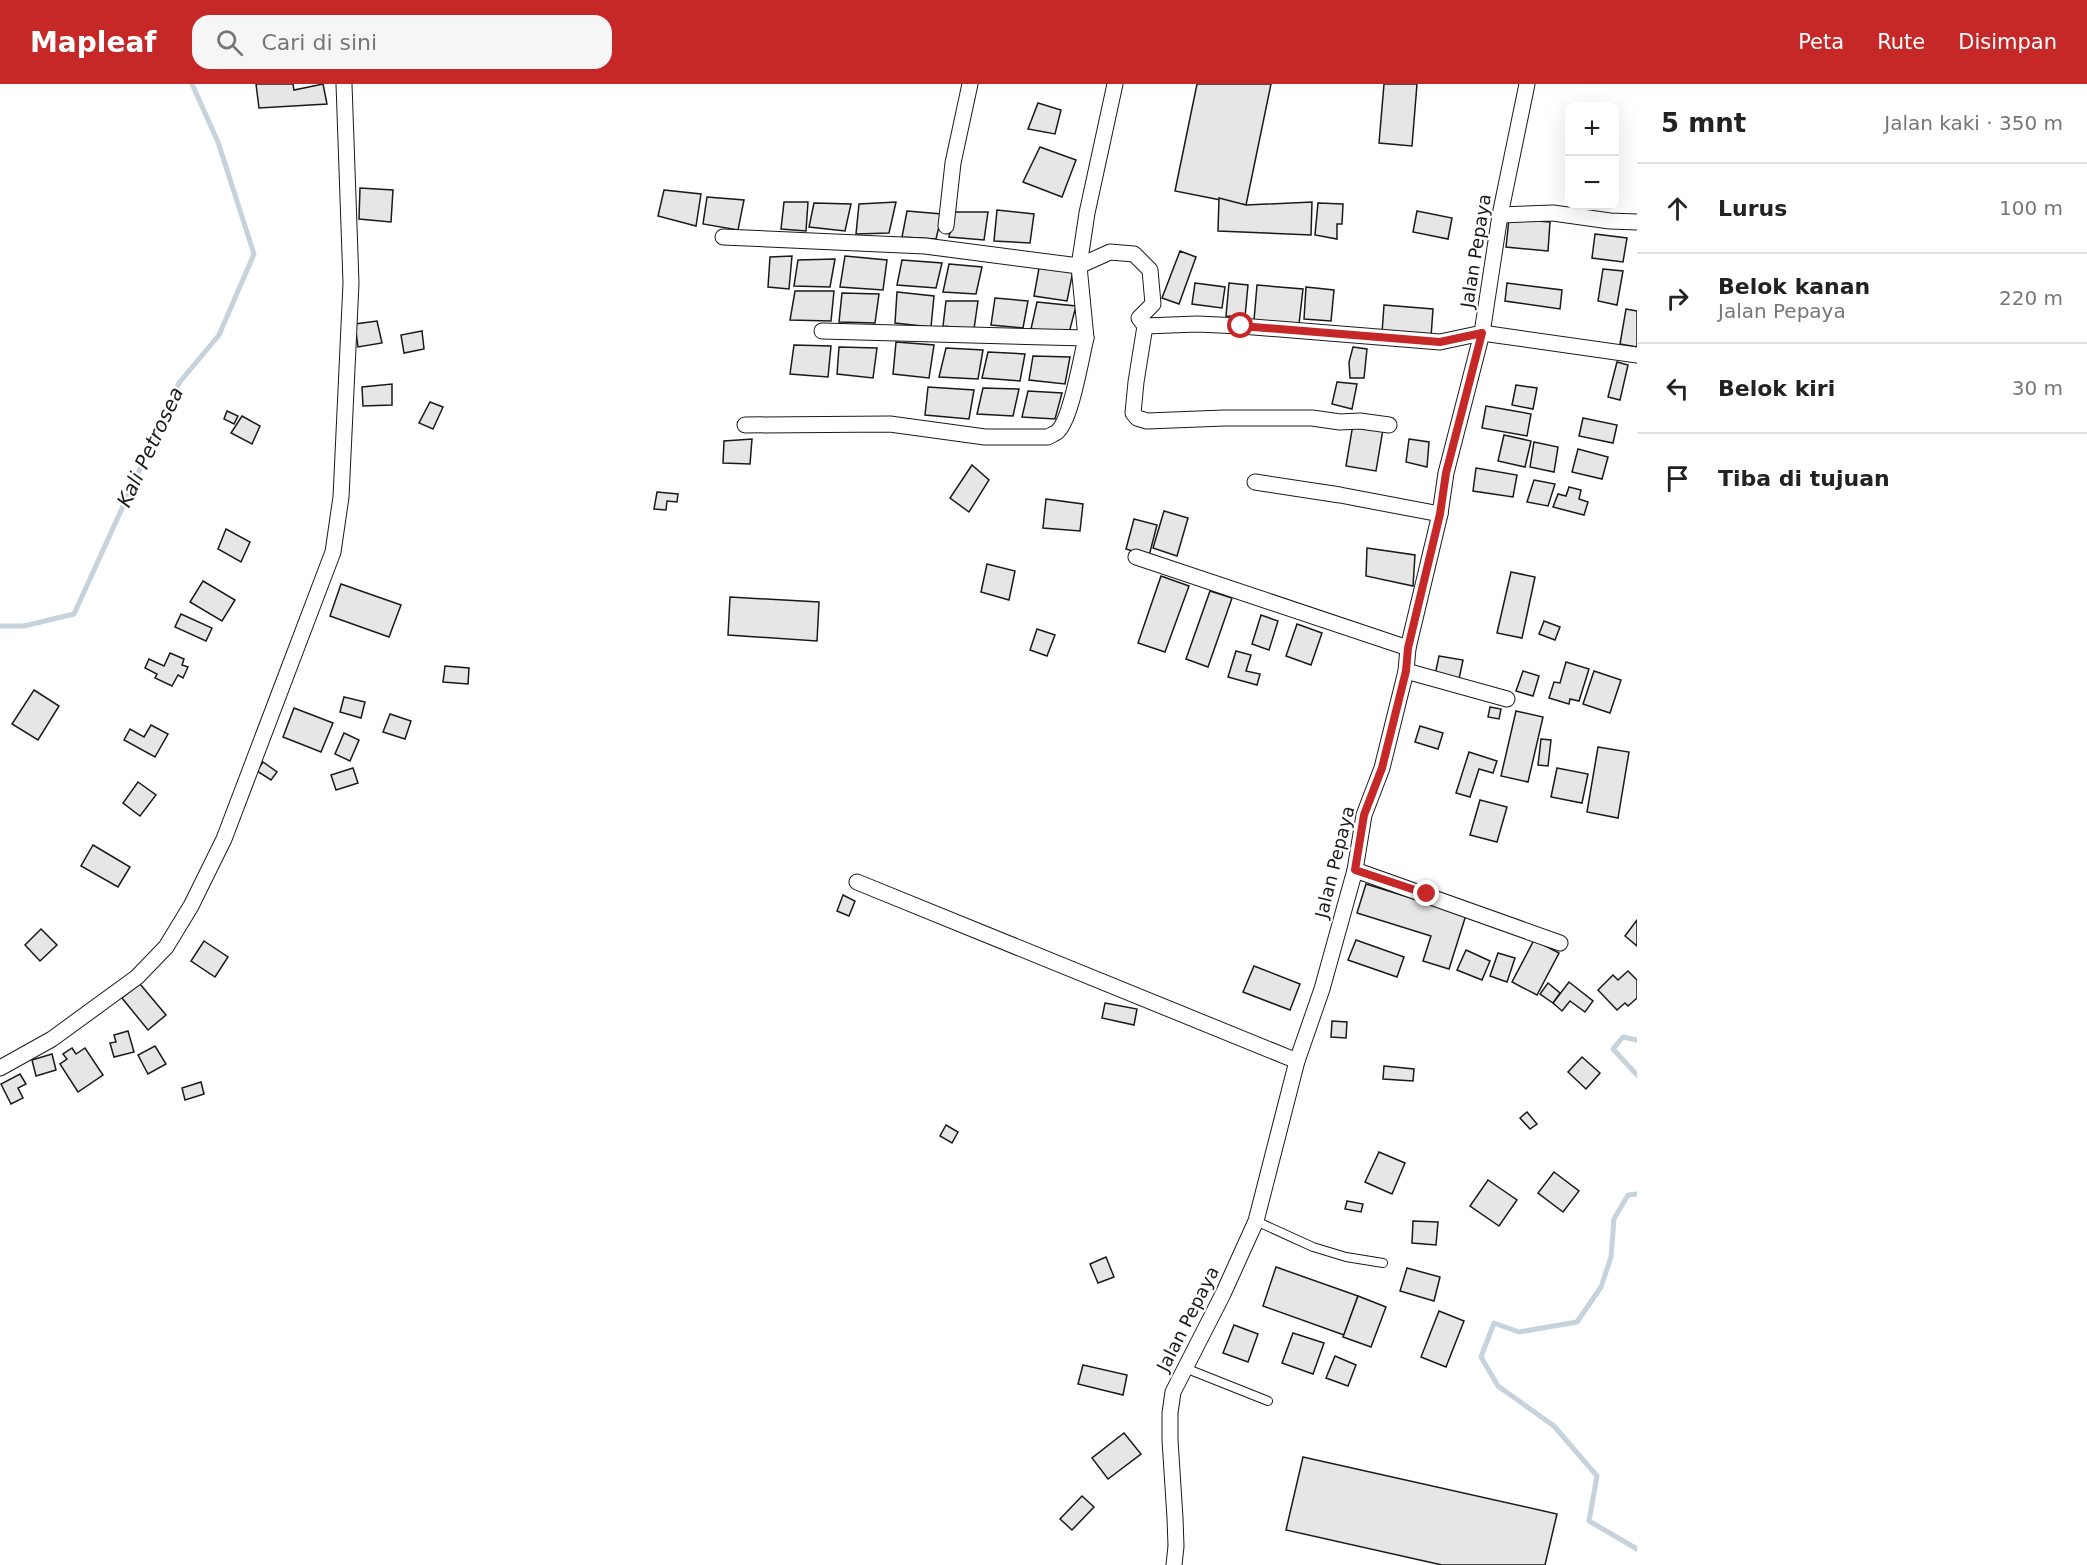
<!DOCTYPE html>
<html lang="id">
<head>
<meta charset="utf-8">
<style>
  :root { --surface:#fff; --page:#f6f6f6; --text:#222; --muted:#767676; --line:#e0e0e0; --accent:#c62828 }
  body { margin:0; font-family:"DejaVu Sans",sans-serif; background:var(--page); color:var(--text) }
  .controls { position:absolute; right:18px; top:18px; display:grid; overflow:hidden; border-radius:12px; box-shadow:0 6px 24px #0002 }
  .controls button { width:54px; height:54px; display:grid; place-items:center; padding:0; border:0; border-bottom:2px solid var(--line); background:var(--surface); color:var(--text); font:30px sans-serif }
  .stop { position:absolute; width:18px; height:18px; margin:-14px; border:4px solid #c62828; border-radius:50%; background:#fff }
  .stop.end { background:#c62828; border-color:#fff; box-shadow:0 2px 6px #0008 }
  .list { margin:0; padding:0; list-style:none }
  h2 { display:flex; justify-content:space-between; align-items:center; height:78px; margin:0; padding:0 24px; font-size:26px }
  h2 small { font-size:20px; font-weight:400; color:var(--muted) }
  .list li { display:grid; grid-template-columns:39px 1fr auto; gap:18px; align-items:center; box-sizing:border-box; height:90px; padding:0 24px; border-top:2px solid var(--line) }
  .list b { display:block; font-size:22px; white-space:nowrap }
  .list p { margin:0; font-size:20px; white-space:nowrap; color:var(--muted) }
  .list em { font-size:20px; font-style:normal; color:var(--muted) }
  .icon { flex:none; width:33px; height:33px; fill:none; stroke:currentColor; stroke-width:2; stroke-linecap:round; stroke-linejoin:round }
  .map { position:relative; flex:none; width:1637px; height:1481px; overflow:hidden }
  header { display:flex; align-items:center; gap:36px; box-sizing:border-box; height:84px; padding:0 30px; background:var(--accent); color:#fff }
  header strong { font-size:28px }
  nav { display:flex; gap:33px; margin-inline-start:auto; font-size:21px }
  .search { width:420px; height:54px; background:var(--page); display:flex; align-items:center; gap:15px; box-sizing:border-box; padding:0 21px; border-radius:18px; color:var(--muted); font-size:22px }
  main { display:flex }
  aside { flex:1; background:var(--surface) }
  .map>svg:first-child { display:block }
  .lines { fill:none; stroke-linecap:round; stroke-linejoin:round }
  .stream { stroke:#c6d2dc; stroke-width:5 }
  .building { fill:#e6e6e6; stroke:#1a1a1a; stroke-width:1.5 }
  .service-casing { stroke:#1a1a1a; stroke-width:10 }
  .minor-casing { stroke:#1a1a1a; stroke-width:17 }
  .service { stroke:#fff; stroke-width:8 }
  .minor { stroke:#fff; stroke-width:15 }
  .route { stroke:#c62828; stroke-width:8 }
  .labels { text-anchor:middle; stroke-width:4.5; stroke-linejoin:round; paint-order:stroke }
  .street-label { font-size:18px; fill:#1a1a1a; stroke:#fff }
  .water-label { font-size:20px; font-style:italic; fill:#1a1a1a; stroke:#fff }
</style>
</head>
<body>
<header>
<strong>Mapleaf</strong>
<div class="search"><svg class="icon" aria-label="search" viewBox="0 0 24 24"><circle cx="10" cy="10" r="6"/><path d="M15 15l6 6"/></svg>Cari di sini</div>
<nav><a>Peta</a><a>Rute</a><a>Disimpan</a></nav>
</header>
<main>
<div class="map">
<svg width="1637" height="1481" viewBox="0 0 1637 1481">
  <rect width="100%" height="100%" fill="#fff"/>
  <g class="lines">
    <!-- stream -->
    <g class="stream">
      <path d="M0,542h24l50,-12 105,-231 40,-48 35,-81 -36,-112 -26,-58"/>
      <path d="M1637,956l-14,-3 -10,12 24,26"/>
      <path d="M1637,1110l-9,1 -14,24 -3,38 -10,30 -24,35 -58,10 -25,-9 -13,34 17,29 56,40 43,50 -8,45 48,28"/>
    </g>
  </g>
  <!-- building -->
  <g class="building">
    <path d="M256,0h37l1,6 29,-6 4,20 -68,4z"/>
    <path d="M1197,0h74l-25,121 -71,-14z"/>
    <path d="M1384,0h33l-5,62 -33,-3z"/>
    <path d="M1038,19l23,7 -6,24 -27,-5z"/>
    <path d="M1040,63l36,13 -14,37 -39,-15z"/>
    <path d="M360,104l33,2 -2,32 -32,-3z"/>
    <path d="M664,106l37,4 -5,32 -38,-10z"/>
    <path d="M707,113l37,3 -6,30 -35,-6z"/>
    <path d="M1219,114l27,7 66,-3 -1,33 -93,-4z"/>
    <path d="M784,118h24l-2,29 -25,-2z"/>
    <path d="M896,118l-7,31 -33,1 3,-30z"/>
    <path d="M814,119l37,1 -6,27 -36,-4z"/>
    <path d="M1318,119l25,1 -1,20h-5v15l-22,-4z"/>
    <path d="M997,126l37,4 -4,29 -36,-2z"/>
    <path d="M907,127l35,3 -6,25 -34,-2z"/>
    <path d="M1417,127l35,7 -4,21 -35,-7z"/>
    <path d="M954,128h34l-4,28 -35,-3z"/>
    <path d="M1509,135l41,3 -2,29 -42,-4z"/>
    <path d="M1595,150l32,4 -4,24 -31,-4z"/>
    <path d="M1180,167l16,6 -17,47 -17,-6z"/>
    <path d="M792,172l-3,33 -21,-2 2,-30z"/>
    <path d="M845,172l42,4 -4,30 -43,-3z"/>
    <path d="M835,175l-5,28 -36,-1 4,-26z"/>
    <path d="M902,176l40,3 -6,25 -39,-3z"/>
    <path d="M949,180l33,3 -6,27 -33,-2z"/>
    <path d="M1039,184l34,3 -6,30 -33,-5z"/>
    <path d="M1603,185l20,2 -6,34 -19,-4z"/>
    <path d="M1195,199l30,4 -3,21 -30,-4z"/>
    <path d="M1229,199l19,2 -3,32 -19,-1z"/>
    <path d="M1507,199l55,7 -2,19 -55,-8z"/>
    <path d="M1257,201l46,4 -4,35 -45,-4z"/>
    <path d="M1306,203l28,3 -3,31 -27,-2z"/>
    <path d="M795,207h39l-3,30 -41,-1z"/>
    <path d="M897,208l37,4 -3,31 -36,-4z"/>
    <path d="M842,209l37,1 -4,29 -36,-1z"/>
    <path d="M995,214l33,3 -5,27 -32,-3z"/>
    <path d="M946,217h32l-4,28 -31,-3z"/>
    <path d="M1037,218l39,4 -7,27 -38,-4z"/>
    <path d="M1384,221l49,4 -2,28 -49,-4z"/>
    <path d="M1626,225l11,2v36l-17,-3z"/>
    <path d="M377,237l5,22 -24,4 -3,-23z"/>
    <path d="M422,247l2,18 -20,4 -3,-18z"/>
    <path d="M896,258l38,3 -5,33 -36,-4z"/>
    <path d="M794,261l37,1 -3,31 -38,-3z"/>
    <path d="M839,263l38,1 -4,30 -36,-4z"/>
    <path d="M1353,263l14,2 -3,29h-14l-1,-16z"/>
    <path d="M946,264l37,2 -5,29 -39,-2z"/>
    <path d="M988,268l37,2 -5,27 -38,-3z"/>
    <path d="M1033,272l37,1 -5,27 -36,-4z"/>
    <path d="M1617,278l11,3 -8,35 -12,-3z"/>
    <path d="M1337,298l20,2 -5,25 -20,-5z"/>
    <path d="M392,300v21l-29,1 -1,-19z"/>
    <path d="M1516,301l21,3 -4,21 -21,-4z"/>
    <path d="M928,303l46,3 -5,29 -44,-4z"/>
    <path d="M983,304l36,1 -6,27 -36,-2z"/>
    <path d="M1028,307l34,2 -7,26 -33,-2z"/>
    <path d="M430,318l13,5 -10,22 -14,-6z"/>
    <path d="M1486,322l45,8 -4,22 -45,-8z"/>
    <path d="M227,327l11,5 -4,8 -10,-5z"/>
    <path d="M242,332l18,10 -8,18 -21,-11z"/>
    <path d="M1583,334l34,7 -4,18 -34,-7z"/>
    <path d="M1353,340l30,5 -7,42 -30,-5z"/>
    <path d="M1504,351l27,6 -6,26 -27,-6z"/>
    <path d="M752,355l-2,25 -27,-1 1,-22z"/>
    <path d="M1409,355l20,3 -2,25 -21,-5z"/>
    <path d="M1534,358l24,5 -4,25 -24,-5z"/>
    <path d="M1578,365l30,8 -6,22 -30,-7z"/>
    <path d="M972,381l17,15 -20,32 -19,-14z"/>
    <path d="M1476,384l41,7 -4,22 -40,-6z"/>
    <path d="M1534,396l21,4 -7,22 -21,-4z"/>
    <path d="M1569,403l12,3 -2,9 9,3 -4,13 -31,-8 5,-13 8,2z"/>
    <path d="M657,408l21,2 -1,8 -10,-1 -1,9 -12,-1z"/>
    <path d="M1046,415l37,5 -3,27 -37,-3z"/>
    <path d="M1164,427l24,7 -11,38 -24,-8z"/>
    <path d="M1134,435l23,6 -8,31 -23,-7z"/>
    <path d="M226,445l24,13 -9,20 -23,-13z"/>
    <path d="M1367,464l48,7 -2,31 -47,-10z"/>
    <path d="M987,480l28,7 -6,29 -28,-8z"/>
    <path d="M1511,488l24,5 -13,61 -25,-5z"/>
    <path d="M1161,492l28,10 -24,66 -27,-9z"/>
    <path d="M203,497l32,19 -13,21 -32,-19z"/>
    <path d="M341,500l60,21 -12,32 -59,-21z"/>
    <path d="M1210,507l22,7 -24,69 -22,-8z"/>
    <path d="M730,513l89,5 -2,39 -89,-6z"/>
    <path d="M181,530l31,14 -6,13 -31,-14z"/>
    <path d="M1261,531l17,6 -9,29 -17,-6z"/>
    <path d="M1544,537l16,6 -5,13 -16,-6z"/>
    <path d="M1297,540l25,9 -11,32 -25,-9z"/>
    <path d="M1037,545l18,6 -8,21 -17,-6z"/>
    <path d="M1236,567l15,4 -5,16 14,3 -3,11 -29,-8z"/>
    <path d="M170,569l14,6 -2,6 6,2 -5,11 -5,-3 -6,11 -17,-8 2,-4 -12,-6 4,-9 15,7z"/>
    <path d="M1439,572l24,4 -4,19 -24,-4z"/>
    <path d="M1566,578l23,7 -10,32 -9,-2 -1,5 -20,-6 5,-16 6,1z"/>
    <path d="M445,582l24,2 -1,16 -25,-2z"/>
    <path d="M1523,587l16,5 -6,20 -17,-5z"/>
    <path d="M1594,587l27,9 -11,33 -27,-9z"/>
    <path d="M34,606l25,16 -21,34 -26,-16z"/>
    <path d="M344,613l21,5 -4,16 -21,-6z"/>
    <path d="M1490,623l11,2 -2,10 -11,-2z"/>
    <path d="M294,624l39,15 -12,29 -38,-15z"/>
    <path d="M1516,627l27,6 -15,65 -27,-6z"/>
    <path d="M390,630l21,7 -6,18 -22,-7z"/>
    <path d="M151,641l17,9 -13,23 -31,-17 6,-11 14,8z"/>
    <path d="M1420,642l23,7 -5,16 -23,-7z"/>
    <path d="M344,649l15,7 -9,21 -15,-7z"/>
    <path d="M1541,655l10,1 -3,26 -10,-1z"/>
    <path d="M1598,663l31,5 -11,66 -31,-6z"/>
    <path d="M1469,668l28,9 -4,12 -14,-4 -9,28 -14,-4z"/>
    <path d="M263,678l14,10 -6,8 -14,-9z"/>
    <path d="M353,684l5,15 -22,7 -5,-15z"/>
    <path d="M1557,684l31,6 -6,29 -31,-6z"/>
    <path d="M138,698l18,13 -16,21 -17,-13z"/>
    <path d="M1480,716l27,7 -10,35 -27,-7z"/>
    <path d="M93,761l37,22 -12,20 -37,-21z"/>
    <path d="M1366,800l100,31 -17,54 -26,-8 8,-25 -74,-23z"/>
    <path d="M843,811l12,6 -6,15 -12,-5z"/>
    <path d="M1637,836v26l-12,-10z"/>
    <path d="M41,845l16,16 -17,16 -15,-16z"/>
    <path d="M1356,856l48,17 -7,20 -49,-17z"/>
    <path d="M1534,856l25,13 -22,42 -25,-13z"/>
    <path d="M204,857l24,16 -13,20 -24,-16z"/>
    <path d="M1466,866l24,11 -8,19 -25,-10z"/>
    <path d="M1498,869l17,5 -8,24 -17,-6z"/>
    <path d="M1254,882l46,18 -10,26 -47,-18z"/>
    <path d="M1628,887l9,9v18l-9,8 -3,-3 -8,7 -19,-20 15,-15 5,5z"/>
    <path d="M1569,898l24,19 -8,11 -15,-11 -8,10 -9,-8z"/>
    <path d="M1548,899l12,10 -7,10 -13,-9z"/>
    <path d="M140,900l26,31 -18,15 -26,-32z"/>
    <path d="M1105,919l32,6 -3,16 -32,-7z"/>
    <path d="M1332,937l15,1 -1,16 -15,-1z"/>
    <path d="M128,947l6,21 -20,5 -4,-14 6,-1 -2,-7z"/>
    <path d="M155,962l11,18 -18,10 -10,-19z"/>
    <path d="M72,964l4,6 9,-6 18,27 -25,17 -18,-28 7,-5 -4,-5z"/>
    <path d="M52,970l4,16 -20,6 -4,-16z"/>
    <path d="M1582,973l18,16 -14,16 -18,-17z"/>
    <path d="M1384,982l30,3 -1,12 -30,-2z"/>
    <path d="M20,990l6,10 -8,4 5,10 -12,6 -10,-20z"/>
    <path d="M201,998l3,12 -19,6 -3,-12z"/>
    <path d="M1527,1028l10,12 -7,5 -10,-11z"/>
    <path d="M946,1041l12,7 -6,11 -12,-7z"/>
    <path d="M1379,1068l26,11 -13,31 -27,-12z"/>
    <path d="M1554,1088l25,19 -16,21 -25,-19z"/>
    <path d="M1488,1096l29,20 -18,26 -29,-20z"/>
    <path d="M1347,1117l16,3 -2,8 -16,-3z"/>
    <path d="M1413,1137l25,1 -2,23 -24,-2z"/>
    <path d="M1106,1173l8,20 -16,6 -8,-19z"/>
    <path d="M1276,1183l82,29 -14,39 -81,-29z"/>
    <path d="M1407,1184l33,9 -6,24 -34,-10z"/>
    <path d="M1358,1212l28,11 -15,40 -28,-10z"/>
    <path d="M1439,1227l25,10 -18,46 -25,-10z"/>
    <path d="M1234,1241l24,9 -10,28 -25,-9z"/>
    <path d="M1293,1249l31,10 -11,31 -31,-11z"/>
    <path d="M1335,1272l21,9 -8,21 -22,-8z"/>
    <path d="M1083,1281l44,10 -4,20 -45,-11z"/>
    <path d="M1124,1349l17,21 -33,25 -16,-21z"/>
    <path d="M1303,1373l254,57 -12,51h-103l-156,-35z"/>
    <path d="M1082,1412l12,11 -22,23 -12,-11z"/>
  </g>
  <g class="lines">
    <!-- service casing -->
    <g class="service-casing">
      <g id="service">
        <path d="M1256,1137l57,26 33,10 37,6"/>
        <path d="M1185,1284l83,33"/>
      </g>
    </g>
    <!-- minor casing -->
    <g class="minor-casing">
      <g id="minor">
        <path d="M1500,131l53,-2 57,8 27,1"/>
        <path d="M946,142l7,-63 17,-79"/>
        <path d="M723,153l202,9 154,20 8,-53 28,-129"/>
        <path d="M1145,242l-9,56 -3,31 4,5 10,3 77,-3h88l28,4 20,-1 29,4"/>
        <path d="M822,247l264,7 -7,-72 31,-14 24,2 16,16 3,34 -14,14 6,8 52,-2 44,2 199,16 42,-9 155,22"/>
        <path d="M745,341l145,-1 95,13h63c3,-2 6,-3 9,-5 14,-11 24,-74 29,-94"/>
        <path d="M1255,398l85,13 100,19"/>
        <path d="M1136,473l272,91"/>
        <path d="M1406,587l101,28"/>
        <path d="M1355,786l205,73"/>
        <path d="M857,798l440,179"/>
        <path d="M0,984l52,-29 85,-62 29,-30 25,-41 33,-67 109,-287 8,-55 10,-214 -7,-199"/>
        <path d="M1174,1481l2,-19 -1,-28 -5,-78v-27l3,-21 50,-98 33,-73 41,-160 25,-72 33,-119 9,-55 18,-47 24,-97 2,-23 32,-134 6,-41 36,-140 18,-118 27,-131"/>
      </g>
    </g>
    <!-- service -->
    <use href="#service" class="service"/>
    <!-- minor -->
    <use href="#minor" class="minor"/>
  </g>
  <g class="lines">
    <!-- route -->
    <path class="route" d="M1241,242l199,16 42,-9 -36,140 -6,41 -32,134 -2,23 -24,97 -18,47 -9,55 72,24"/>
  </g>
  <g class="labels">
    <!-- street labels -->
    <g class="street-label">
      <text transform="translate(1476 167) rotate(-81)" y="6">Jalan Pepaya</text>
      <text transform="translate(1335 778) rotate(-76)" y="6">Jalan Pepaya</text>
      <text transform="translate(1188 1235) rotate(-63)" y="6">Jalan Pepaya</text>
    </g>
    <!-- water labels -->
    <g class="water-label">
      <text transform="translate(150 363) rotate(-65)" y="7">Kali Petrosea</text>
    </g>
  </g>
</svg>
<div class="controls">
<button>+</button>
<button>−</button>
</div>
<div class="stop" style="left:1241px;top:242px"></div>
<div class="stop end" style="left:1427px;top:810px"></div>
</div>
<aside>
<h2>5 mnt<small>Jalan kaki · 350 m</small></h2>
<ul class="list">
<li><svg class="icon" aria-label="ahead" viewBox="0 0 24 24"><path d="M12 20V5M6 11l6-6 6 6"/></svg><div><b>Lurus</b></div><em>100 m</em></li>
<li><svg class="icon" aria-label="right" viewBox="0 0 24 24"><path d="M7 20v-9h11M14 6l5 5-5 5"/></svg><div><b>Belok kanan</b><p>Jalan Pepaya</p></div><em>220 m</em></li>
<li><svg class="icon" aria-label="left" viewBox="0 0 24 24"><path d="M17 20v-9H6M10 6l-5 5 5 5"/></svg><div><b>Belok kiri</b></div><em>30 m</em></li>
<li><svg class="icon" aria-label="arrive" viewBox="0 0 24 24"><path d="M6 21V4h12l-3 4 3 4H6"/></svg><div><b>Tiba di tujuan</b></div></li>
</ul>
</aside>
</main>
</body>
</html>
